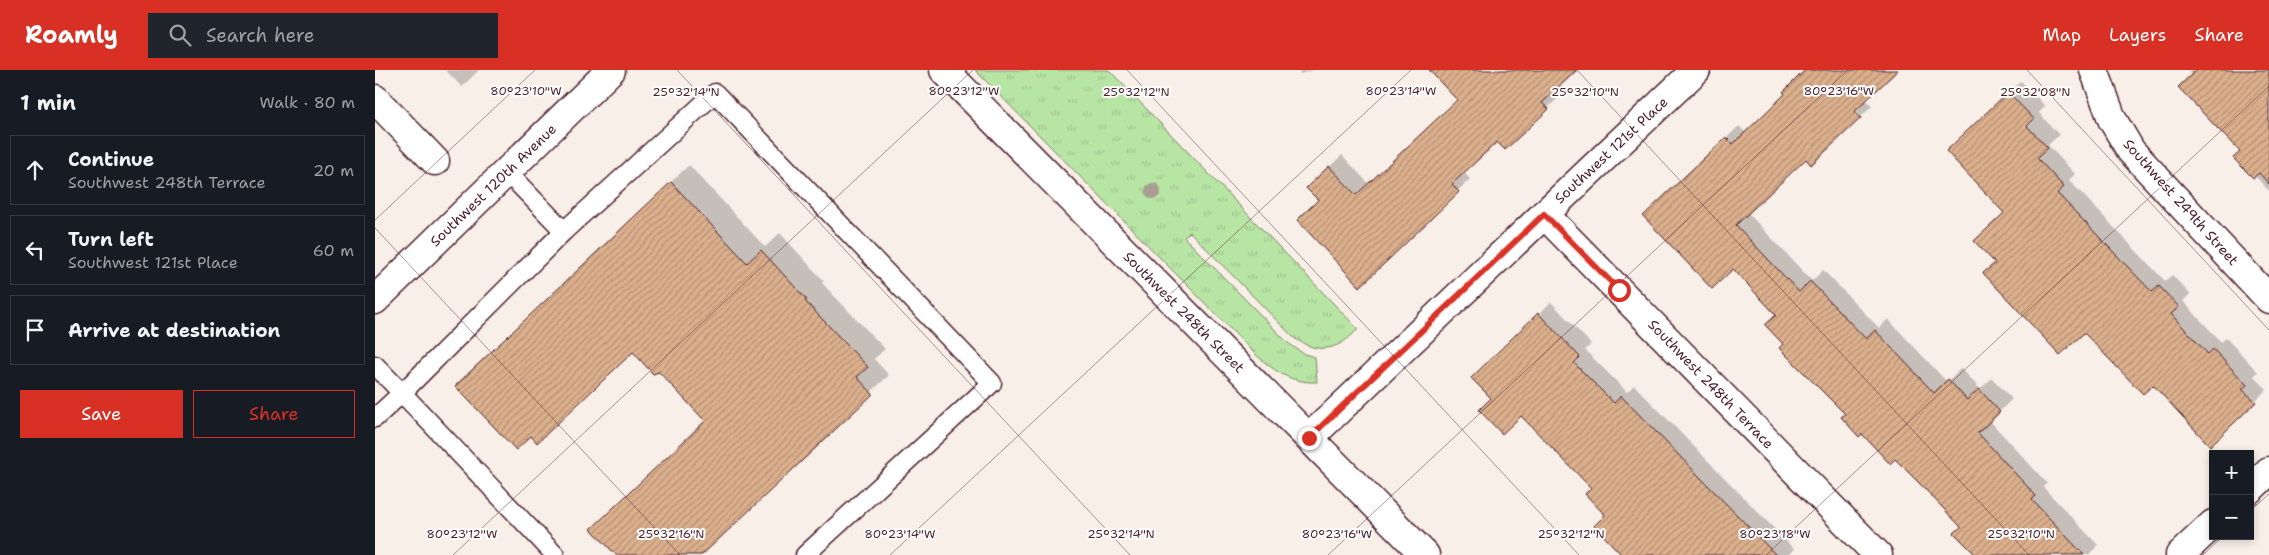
<!DOCTYPE html>
<html lang="en">
<head>
<meta charset="utf-8">
<style>
  :root { --surface:#171b24; --page:#20242c; --text:#f1f3f6; --muted:#9ea1a6; --line:#363941; --accent:#d93025 }
  body { margin:0; font-family:"Shantell Sans",sans-serif; background:var(--page); color:var(--text) }
  .controls { position:absolute; right:15px; bottom:15px; display:grid; overflow:hidden; border-radius:0px; box-shadow:0 2px 8px #0003 }
  .controls button { width:45px; height:45px; display:grid; place-items:center; padding:0; border:0; border-bottom:1px solid var(--line); background:var(--surface); color:var(--text); font:25px sans-serif }
  .stop { position:absolute; width:15px; height:15px; margin:-11px; border:4px solid #d93025; border-radius:50%; background:#fff }
  .stop.end { background:#d93025; border-color:#fff; box-shadow:0 1px 5px #0008 }
  .list { margin:0; padding:0; list-style:none }
  h2 { display:flex; justify-content:space-between; align-items:center; height:65px; margin:0; padding:0 20px; font-size:21px }
  h2 small { font-size:16px; font-weight:400; color:var(--muted) }
  .list li { display:grid; grid-template-columns:32px 1fr auto; gap:15px; align-items:center; box-sizing:border-box; height:70px; margin:0 10px 10px; padding:0 10px; border:1px solid var(--line); border-radius:0px }
  .list b { display:block; font-size:19px; white-space:nowrap }
  .list p { margin:0; font-size:16px; white-space:nowrap; color:var(--muted) }
  .list em { font-size:16px; font-style:normal; color:var(--muted) }
  .actions { display:flex; gap:10px; padding:15px 20px }
  .actions a { flex:1; padding:11px 0; border:1px solid var(--accent); border-radius:0px; text-align:center; font-size:18px; color:var(--accent) }
  .actions .main { background:var(--accent); color:#fff }
  .icon { flex:none; width:28px; height:28px; fill:none; stroke:currentColor; stroke-width:2; stroke-linecap:round; stroke-linejoin:round }
  .map { position:relative; flex:none; width:1894px; height:485px; overflow:hidden }
  header { display:flex; align-items:center; gap:30px; box-sizing:border-box; height:70px; padding:0 25px; background:var(--accent); color:#fff }
  header strong { font-size:24px }
  nav { display:flex; gap:28px; margin-inline-start:auto; font-size:18px }
  .search { width:350px; height:45px; background:var(--page); display:flex; align-items:center; gap:12px; box-sizing:border-box; padding:0 18px; border-radius:0px; color:var(--muted); font-size:19px }
  main { display:flex }
  aside { flex:1; background:var(--surface) }
  .map>svg:first-child { display:block }
  .grass { fill:url(#grass-tufts); stroke:#808268 }
  .shadow { fill:#0003 }
  .building { fill:url(#building-hatch); stroke:#4a1f2b }
  .lines { fill:none; stroke-linecap:round; stroke-linejoin:round }
  .lane-casing { stroke:#4a1f2b; stroke-width:21 }
  .street-casing { stroke:#4a1f2b; stroke-width:31 }
  .secondary-casing { stroke:#4a1f2b; stroke-width:31 }
  .lane { stroke:#fff; stroke-width:18 }
  .street { stroke:#fff; stroke-width:28 }
  .secondary { stroke:#fff; stroke-width:28 }
  .tree { fill:#aa9d94 }
  .route { stroke:#d93025; stroke-width:6 }
  .ticks { fill:none; stroke:#4a1f2b; stroke-width:1; stroke-opacity:0.45 }
  .labels { text-anchor:middle; stroke-width:4; stroke-linejoin:round; paint-order:stroke }
  .street-label { font-size:14px; fill:#4a1f2b; stroke:#fff }
  .ticks-label { font-size:12px; text-anchor:middle; fill:#4a1f2b; stroke:#fff; stroke-width:4; stroke-linejoin:round; paint-order:stroke }
</style>
</head>
<body>
<header>
<strong>Roamly</strong>
<div class="search"><svg class="icon" aria-label="search" viewBox="0 0 24 24"><circle cx="10" cy="10" r="6"/><path d="M15 15l6 6"/></svg>Search here</div>
<nav><a>Map</a><a>Layers</a><a>Share</a></nav>
</header>
<main>
<aside>
<h2>1 min<small>Walk · 80 m</small></h2>
<ul class="list">
<li><svg class="icon" aria-label="ahead" viewBox="0 0 24 24"><path d="M12 20V5M6 11l6-6 6 6"/></svg><div><b>Continue</b><p>Southwest 248th Terrace</p></div><em>20 m</em></li>
<li><svg class="icon" aria-label="left" viewBox="0 0 24 24"><path d="M17 20v-9H6M10 6l-5 5 5 5"/></svg><div><b>Turn left</b><p>Southwest 121st Place</p></div><em>60 m</em></li>
<li><svg class="icon" aria-label="arrive" viewBox="0 0 24 24"><path d="M6 21V4h12l-3 4 3 4H6"/></svg><div><b>Arrive at destination</b></div></li>
</ul>
<div class="actions"><a class="main">Save</a><a>Share</a></div>
</aside>
<div class="map">
<svg width="1894" height="485" viewBox="0 0 1894 485">
  <defs>
    <pattern id="grass-tufts" width="24" height="20" patternUnits="userSpaceOnUse" patternTransform="scale(1.25)"><rect width="24" height="20" fill="#b7e5a4"/><path d="M3 7l-1-3M5 7V3M7 7l1-3M15 17l-1-3M17 17v-4M19 17l1-3" fill="none" stroke="#9fc48d"/></pattern>
    <pattern id="building-hatch" width="6" height="6" patternUnits="userSpaceOnUse" patternTransform="scale(1.25)"><rect width="6" height="6" fill="#dcb08d"/><path d="M-1 1l2-2M0 6l6-6M5 7l2-2" fill="none" stroke="#b48f73"/></pattern>
  </defs>
  <rect width="100%" height="100%" fill="#f8efe8"/>
  <filter id="ink" filterUnits="userSpaceOnUse"><feTurbulence type="fractalNoise" baseFrequency=".02" numOctaves="2"/><feDisplacementMap in="SourceGraphic" scale="10" xChannelSelector="R" yChannelSelector="G"/><feConvolveMatrix kernelMatrix="1 2 1 2 8 2 1 2 1" color-interpolation-filters="sRGB"/></filter>
  <g filter="url(#ink)">
    <!-- grass -->
    <path class="grass" d="M600,0h134l249,259c-20,22 -41,26 -65,8l-103,-105 -6,5 104,106 16,11 11,3 2,25c-28,1 -44,-12 -63,-29z"/>
    <!-- shadow -->
    <g class="shadow">
      <path d="M70,0h34l-17,17z"/>
      <path d="M924,0h15l-14,4z"/>
      <path d="M1079,0h122l-22,20 6,6 -12,12 -51,32 -34,32 7,7 -110,106 -41,-85 1,-24 22,-21 27,29 90,-84z"/>
      <path d="M1431,0h90l-30,29 6,7 -12,12 -54,40 -59,54 65,69 11,-11 56,58 9,-9 59,63 14,-14 19,21 12,-11 20,21 -22,22 57,62 -4,4 55,58 -9,10h-100l-94,-98 -49,-44 -68,-98 -45,-48 -76,-63 82,-78 7,7 40,-39z"/>
      <path d="M1813,0h81v121l-15,-16z"/>
      <path d="M1646,11l24,25 -6,7 20,22 -11,10 27,29 -6,6 96,101 7,-6 18,19 -7,7 38,41 5,-4 32,34 -4,4 13,13 -12,12 -102,-18 -69,-52 -78,-118 -46,-74z"/>
      <path d="M314,95l76,82 15,-14 44,48 -2,2 63,66 -11,10 15,16 -189,180h-82l88,-134 -47,-50 -26,-21 -159,18z"/>
      <path d="M1176,232l40,42 -6,6 42,42 7,-7 160,164 -6,6h-163l-32,-67 -72,-74 -29,-16 -19,-20z"/>
    </g>
    <!-- building -->
    <g class="building">
      <path d="M1054,0h148l-35,33 7,6 -44,41 -8,-8 -45,42 7,8 -99,95 -63,-67 21,-20 -12,-12 23,-22 27,29 101,-95z"/>
      <path d="M1430,0h93l-44,42 7,6 -50,47 -5,-6 -70,66 63,67 11,-11 56,58 9,-9 59,63 14,-14 19,21 12,-11 21,23 -22,21 58,63 -4,4 52,55h-108l-22,-22 7,-6 -39,-41 -27,-27 -5,5 -28,-30 -3,3 -18,-20 4,-3 -66,-66 4,-4 -18,-19 11,-10 -43,-46 -21,20 -69,-73 83,-79 7,7 52,-50 -2,-2z"/>
      <path d="M1821,0h73v114l-10,-11 -6,5 -20,-20 7,-6 -62,-65z"/>
      <path d="M1633,22l26,27 -7,7 21,22 -11,10 27,29 -7,6 95,99 7,-6 20,21 -8,7 37,40 5,-5 34,36 -5,4 14,13 -46,44 -57,-61 -10,9 -59,-61 -24,22 -77,-82 12,-10 -21,-22 30,-28 -58,-62z"/>
      <path d="M296,112l76,81 14,-13 46,50 -2,1 63,66 -11,10 16,17 -171,161h-86l-25,-26 114,-108 -46,-49 -6,2 -20,-22 -96,91 -6,-7 -15,14 -61,-64z"/>
      <path d="M1163,243l42,44 -6,6 40,40 7,-7 155,159h-154l-28,-29 11,-11 -20,-21 6,-6 -70,-72 -19,18 -23,-24 12,-12 -20,-20z"/>
    </g>
    <g class="lines">
      <!-- lane casing -->
      <g class="lane-casing">
        <g id="lane">
          <path d="M132,102l57,59"/>
          <path d="M0,295l27,28 -27,25"/>
          <path d="M180,485l-153,-162 162,-162 151,-138 277,290 -187,172"/>
        </g>
      </g>
      <!-- street casing -->
      <g class="street-casing">
        <g id="street">
          <path d="M1719,0l18,49 19,32 138,148"/>
          <path d="M0,29l60,62"/>
          <path d="M1169,144l334,341"/>
          <path d="M0,230l236,-230"/>
          <path d="M934,368l387,-368"/>
          <path d="M1875,419l19,-18"/>
          <path d="M1805,485l33,-31"/>
        </g>
      </g>
      <!-- secondary casing -->
      <g class="secondary-casing">
        <path id="secondary" d="M569,0l481,485"/>
      </g>
      <!-- lane -->
      <use href="#lane" class="lane"/>
      <!-- street -->
      <use href="#street" class="street"/>
      <!-- secondary -->
      <use href="#secondary" class="secondary"/>
    </g>
    <!-- trees -->
    <circle class="tree" cx="778" cy="121" r="8"/>
  </g>
  <g class="lines" filter="url(#ink)">
    <!-- route -->
    <path class="route" d="M934,368l235,-224 75,76"/>
  </g>
  <!-- ticks -->
  <path class="ticks" d="M302,0l453,485M752,0l452,485M1202,0l452,485M1652,0l242,260M0,150l160,-150M0,158l305,327M1875,441l19,-17M78,485l520,-485M515,485l521,-485M953,485l520,-485M1391,485l503,-469M1828,485l20,-19"/>
  <g class="labels">
    <!-- street labels -->
    <g class="street-label">
      <text transform="translate(1236 80) rotate(-43)" y="5">Southwest 121st Place</text>
      <text transform="translate(118 115) rotate(-44)" y="5">Southwest 120th Avenue</text>
      <text transform="translate(1806 132) rotate(48)" y="5">Southwest 249th Street</text>
      <text transform="translate(809 242) rotate(45)" y="5">Southwest 248th Street</text>
      <text transform="translate(1336 314) rotate(46)" y="5">Southwest 248th Terrace</text>
    </g>
  </g>
  <g class="ticks-label">
    <text x="151" y="25">80°23'10"W</text>
    <text x="589" y="25">80°23'12"W</text>
    <text x="1026" y="25">80°23'14"W</text>
    <text x="1464" y="25">80°23'16"W</text>
    <text x="311" y="26">25°32'14"N</text>
    <text x="761" y="26">25°32'12"N</text>
    <text x="1210" y="26">25°32'10"N</text>
    <text x="1660" y="26">25°32'08"N</text>
    <text x="296" y="468">25°32'16"N</text>
    <text x="746" y="468">25°32'14"N</text>
    <text x="1196" y="468">25°32'12"N</text>
    <text x="1646" y="468">25°32'10"N</text>
    <text x="87" y="468">80°23'12"W</text>
    <text x="525" y="468">80°23'14"W</text>
    <text x="962" y="468">80°23'16"W</text>
    <text x="1400" y="468">80°23'18"W</text>
  </g>
</svg>
<div class="controls">
<button>+</button>
<button>−</button>
</div>
<div class="stop" style="left:1244px;top:220px"></div>
<div class="stop end" style="left:934px;top:368px"></div>
</div>
</main>
</body>
</html>
